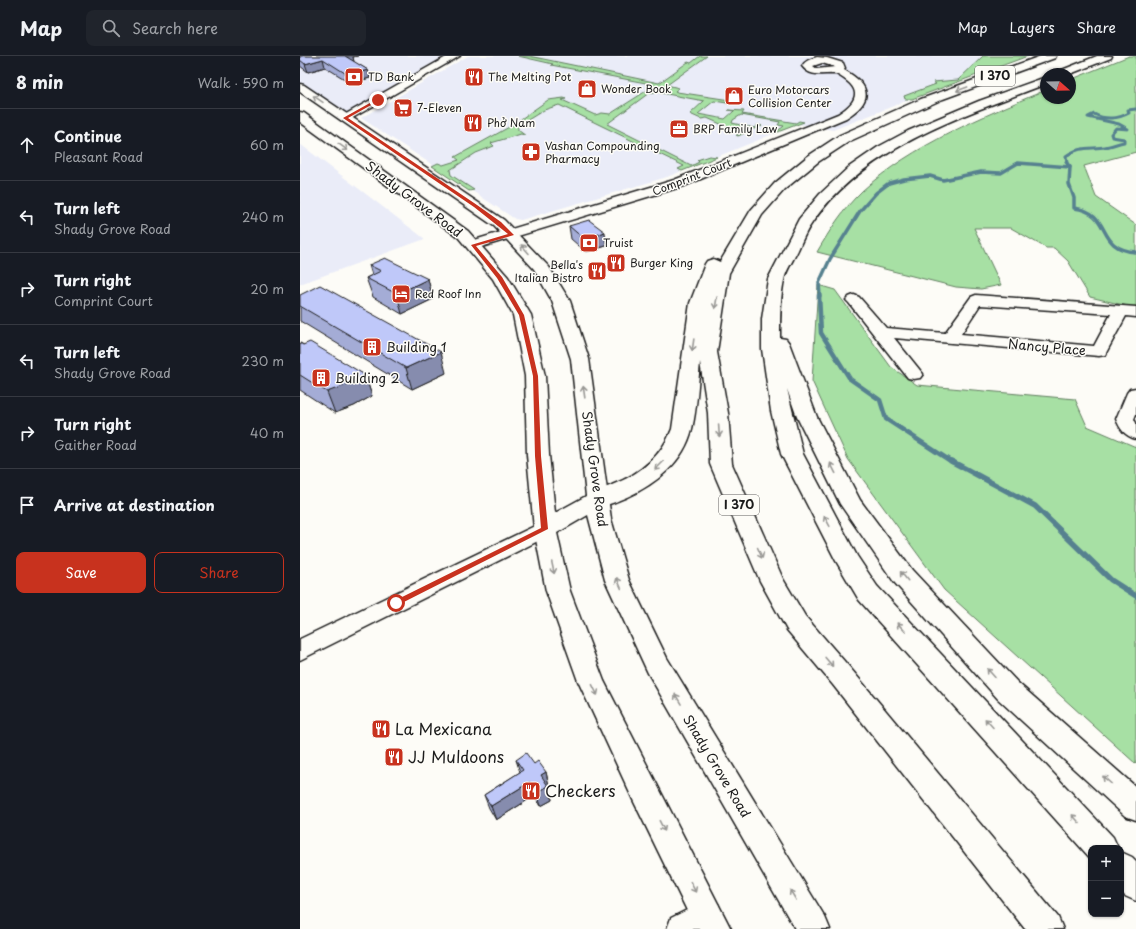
<!DOCTYPE html>
<html lang="en">
<head>
<meta charset="utf-8">
<style>
  :root { --surface:#171b24; --page:#20242c; --text:#f1f3f6; --muted:#9ea1a6; --line:#363941; --accent:#c8321e }
  body { margin:0; font-family:"Playpen Sans",sans-serif; background:var(--page); color:var(--text) }
  .controls { position:absolute; right:12px; bottom:12px; display:grid; overflow:hidden; border-radius:8px; box-shadow:0 1px 3px #0004 }
  .controls button { width:36px; height:36px; display:grid; place-items:center; padding:0; border:0; border-bottom:1px solid var(--line); background:var(--surface); color:var(--text); font:20px sans-serif }
  .compass { position:absolute; left:740px; top:12px; width:36px; height:36px; border-radius:50%; background:var(--surface); box-shadow:0 1px 3px #0004; rotate:110deg }
  .stop { position:absolute; width:12px; height:12px; margin:-9px; border:3px solid #c8321e; border-radius:50%; background:#fff }
  .stop.end { background:#c8321e; border-color:#fff; box-shadow:0 1px 4px #0008 }
  .list { margin:0; padding:0; list-style:none }
  h2 { display:flex; justify-content:space-between; align-items:center; height:52px; margin:0; padding:0 16px; font-size:17px }
  h2 small { font-size:13px; font-weight:400; color:var(--muted) }
  .list li { display:grid; grid-template-columns:26px 1fr auto; gap:12px; align-items:center; box-sizing:border-box; height:72px; padding:0 16px; border-top:1px solid var(--line) }
  .list b { display:block; font-size:15px; white-space:nowrap }
  .list p { margin:0; font-size:13px; white-space:nowrap; color:var(--muted) }
  .list em { font-size:13px; font-style:normal; color:var(--muted) }
  .actions { display:flex; gap:8px; padding:12px 16px }
  .actions a { flex:1; padding:9px 0; border:1px solid var(--accent); border-radius:8px; text-align:center; font-size:14px; color:var(--accent) }
  .actions .main { background:var(--accent); color:#fff }
  .icon { flex:none; width:22px; height:22px; fill:none; stroke:currentColor; stroke-width:2; stroke-linecap:round; stroke-linejoin:round }
  .map { position:relative; flex:none; width:836px; height:873px; overflow:hidden }
  header { display:flex; align-items:center; gap:24px; box-sizing:border-box; height:56px; padding:0 20px; background:var(--surface); border-bottom:1px solid var(--line) }
  header strong { font-size:19px }
  nav { display:flex; gap:22px; margin-inline-start:auto; font-size:14px }
  .search { width:280px; height:36px; background:var(--page); display:flex; align-items:center; gap:10px; box-sizing:border-box; padding:0 14px; border-radius:8px; color:var(--muted); font-size:15px }
  main { display:flex }
  aside { flex:1; background:var(--surface) }
  .map>svg:first-child { display:block }
  .built { fill:#eaecf8 }
  .green { fill:#a7e0a4; stroke:#627e60 }
  .lines { fill:none; stroke-linecap:round; stroke-linejoin:round }
  .stream-far3 { stroke:#56818f; stroke-width:3 }
  .stream-far2 { stroke:#56818f; stroke-width:3.5 }
  .stream-far1 { stroke:#56818f; stroke-width:4.5 }
  .stream { stroke:#56818f; stroke-width:5.5 }
  .minor-casing { stroke:#1c1c1c; stroke-width:3 }
  .major-casing { stroke:#1c1c1c; stroke-width:3 }
  .highway-casing { stroke:#1c1c1c; stroke-width:3 }
  .minor { fill:#fdfcf7; fill-rule:evenodd }
  .major { fill:#fdfcf7; fill-rule:evenodd }
  .highway { fill:#fdfcf7; fill-rule:evenodd }
  .wall { fill:#a4acd6; stroke:#1c1c1c }
  .shaded-wall { fill:#868cae; stroke:#1c1c1c }
  .building { fill:#bfc8f9; stroke:#1c1c1c }
  .oneway { stroke:#989794 }
  .route { fill:#c8321e }
  .labels { text-anchor:middle; stroke-width:3; stroke-linejoin:round; paint-order:stroke }
  .far-poi-label { font-size:11px; fill:#1c1c1c; stroke:#fdfcf7; text-anchor:start }
  .far-street-label { font-size:11px; fill:#1c1c1c; stroke:#fdfcf7 }
  .shield { fill:#fdfcf7; stroke:#605f5e; stroke-width:1 }
  .shield-label { font-size:12px; font-weight:bold; fill:#1c1c1c }
  .street-label { font-size:13px; fill:#1c1c1c; stroke:#fdfcf7 }
  .poi-label { font-size:13px; fill:#1c1c1c; stroke:#fdfcf7; text-anchor:start }
  .near-poi-label { font-size:16px; fill:#1c1c1c; stroke:#fdfcf7; text-anchor:start }
</style>
</head>
<body>
<header>
<strong>Map</strong>
<div class="search"><svg class="icon" aria-label="search" viewBox="0 0 24 24"><circle cx="10" cy="10" r="6"/><path d="M15 15l6 6"/></svg>Search here</div>
<nav><a>Map</a><a>Layers</a><a>Share</a></nav>
</header>
<main>
<aside>
<h2>8 min<small>Walk · 590 m</small></h2>
<ul class="list">
<li><svg class="icon" aria-label="ahead" viewBox="0 0 24 24"><path d="M12 20V5M6 11l6-6 6 6"/></svg><div><b>Continue</b><p>Pleasant Road</p></div><em>60 m</em></li>
<li><svg class="icon" aria-label="left" viewBox="0 0 24 24"><path d="M17 20v-9H6M10 6l-5 5 5 5"/></svg><div><b>Turn left</b><p>Shady Grove Road</p></div><em>240 m</em></li>
<li><svg class="icon" aria-label="right" viewBox="0 0 24 24"><path d="M7 20v-9h11M14 6l5 5-5 5"/></svg><div><b>Turn right</b><p>Comprint Court</p></div><em>20 m</em></li>
<li><svg class="icon" aria-label="left" viewBox="0 0 24 24"><path d="M17 20v-9H6M10 6l-5 5 5 5"/></svg><div><b>Turn left</b><p>Shady Grove Road</p></div><em>230 m</em></li>
<li><svg class="icon" aria-label="right" viewBox="0 0 24 24"><path d="M7 20v-9h11M14 6l5 5-5 5"/></svg><div><b>Turn right</b><p>Gaither Road</p></div><em>40 m</em></li>
<li><svg class="icon" aria-label="arrive" viewBox="0 0 24 24"><path d="M6 21V4h12l-3 4 3 4H6"/></svg><div><b>Arrive at destination</b></div></li>
</ul>
<div class="actions"><a class="main">Save</a><a>Share</a></div>
</aside>
<div class="map">
<svg width="836" height="873" viewBox="0 0 836 873">
  <rect width="100%" height="100%" fill="#fdfcf7"/>
  <filter id="ink" filterUnits="userSpaceOnUse"><feTurbulence type="fractalNoise" baseFrequency=".025" numOctaves="2"/><feDisplacementMap in="SourceGraphic" scale="8" xChannelSelector="R" yChannelSelector="G"/><feConvolveMatrix kernelMatrix="1 2 1 2 8 2 1 2 1" color-interpolation-filters="sRGB"/></filter>
  <g filter="url(#ink)">
    <!-- built -->
    <g class="built">
      <path d="M0,0h153l-107,61 -46,-31z"/>
      <path d="M168,0h551l-186,74 -35,-6 -131,53 -146,43 -6,-1 -154,-101z"/>
      <path d="M0,88l125,95 -125,45z"/>
    </g>
    <!-- green -->
    <g class="green">
      <path d="M218,0h11l130,27 29,-21 3,1 9,-7h7l-40,29 12,3 -4,3 2,1 53,8 -3,3 -13,-2 -16,13 27,5 9,-8 -6,-1 16,1 -2,3 54,9 3,-2 5,1 -29,11 -8,-3c7,-1 11,2 17,-4l-6,-1 2,-3 -39,-7 -8,5 -1,3 22,5 4,-3 4,1 -8,3 -5,-2 -7,3 3,3 -7,3 -2,-1 5,-2 -34,-15 -6,1 -11,-5 14,-13 -48,-9 -7,1 -42,31 84,42 8,-4 -2,-2 12,-4 8,1 -35,14 -4,-2 6,-3 -125,-61 -15,5 -26,16v4l8,6 -5,-2 -30,9 3,3 -18,7 -26,17 1,5 23,15 -5,1 -37,-25 6,-3 5,2 16,-5 -4,-3 56,-31 37,-26 16,-2 2,1 -4,1 33,15 7,-2 8,1 44,-28 -3,-2 -100,-19 2,-1z"/>
      <path d="M683,0h45l-116,43h-7l-1,-3 32,-12 -3,-2 25,-2z"/>
      <path d="M829,0h7v96l-52,14 12,31 40,28v83l-46,-11 -22,-36 -14,-13h-8l-35,-20h-37l27,57 -20,4 -25,-2 -139,-35c13,-22 26,-43 45,-61 50,-46 122,-75 184,-101v8h24v-18z"/>
      <path d="M518,229l17,5 56,77 26,18 158,14 12,27 49,21v317l-192,-174 -96,-131 -36,-78z"/>
    </g>
    <g class="lines">
      <!-- stream-far3 -->
      <path class="stream-far3" d="M767,107l-1,-7c13,-10 24,-7 39,-9 7,-1 13,-4 19,-5v-3l-12,-2 -1,-3 5,-6 12,1 -9,-5 -31,-7 6,-3c11,6 24,5 35,-1l-1,-3 8,-1"/>
      <!-- stream-far2 -->
      <g class="stream-far2">
        <path d="M766,106l4,5 -1,17 5,14v10c40,5 20,41 62,44"/>
        <path d="M520,240l-1,-13 11,-24 30,-48 16,-18 13,-10 15,-4 26,-3 13,4 38,-8 20,1 17,-10 52,4"/>
      </g>
      <!-- stream-far1 -->
      <path class="stream-far1" d="M519,239l2,38 29,46 30,21 6,19 66,43"/>
      <!-- stream -->
      <path class="stream" d="M651,405l84,45 76,74 25,16"/>
      <!-- minor casing -->
      <g class="minor-casing">
        <g id="minor">
          <path d="M148,0h12l-111,64h-8l-2,-2z"/>
          <path d="M517,1l10,1 16,5 2,5 -1,2c27,15 30,31 2,48l-162,68 -206,62h-10l-2,-3 2,-3 206,-62 164,-66c24,-15 22,-27 -2,-40 -13,-1 -25,4 -34,-8 4,-6 9,-7 15,-9zM522,7l13,4 -18,2 -4,-3z"/>
          <path d="M554,239l5,2 27,31 59,5 26,-36 5,-2 160,12v10l-10,-1 -19,35 -2,4 -6,1 -205,-18 29,36 -3,4 -6,1 -6,-1 -59,-75 -3,-3 3,-3zM680,249l131,9 -17,32 -133,-12z"/>
          <path d="M836,332v26l-2,5 2,4v16c-11,-3 -16,-10 -20,-20l11,-26 3,-4z"/>
          <path d="M245,465l7,3 3,5 -3,5 -252,126v-21z"/>
          <path d="M407,844l11,4 4,11 -4,11 -7,3h-44l4,-11z"/>
        </g>
      </g>
      <!-- major casing -->
      <g class="major-casing">
        <path id="major" d="M0,28l4,1 200,135 45,47 21,34 19,58 22,160 18,61 38,78 158,259 5,12h-35l-147,-256 -43,-93 -17,-65 -31,18 13,58 34,90 127,248h-35l-62,-127 -56,-121 -32,-90 -12,-62 -7,-74 -2,-79 -12,-61 -20,-36 -35,-42 -158,-115v-10l4,1 164,118 40,46 23,38 14,61 4,79 6,58 31,-17 -15,-137 -19,-58 -18,-32 -40,-43 -194,-134z"/>
      </g>
      <!-- highway casing -->
      <g class="highway-casing">
        <g id="highway">
          <path d="M741,0h15l-1,2 -112,41 -93,42 -32,21 -33,27 -23,26 -33,58 -12,79 11,61 4,51 51,115 22,37 46,53 207,248 5,12h-38l-192,-244 -46,-55 -27,-49 -50,-117 -2,-51 -8,-51c-2,22 -3,46 -8,67 -8,33 -36,55 -65,68 -12,5 -25,12 -38,8l-3,-5c5,-9 17,-11 26,-15 28,-11 49,-28 60,-56l18,-126 15,-39 2,-3 6,-2 7,3 31,-52 24,-27 33,-27 32,-21 81,-36z"/>
          <path d="M797,0h15l-1,2 -41,16h-15l2,-2z"/>
          <path d="M746,21v7c-83,32 -181,62 -234,139 -6,8 -10,18 -14,27 -4,9 -12,20 -14,30 -4,18 -4,39 -4,58l6,1 3,4 28,74 43,83 52,70 106,113 118,104v33l-11,-4 -127,-117 -104,-117 -54,-78 -43,-87 -10,-28 16,65 54,102 20,30 236,251 5,11h-27v11l-232,-259 -23,-39 -55,-107 -10,-43 -9,-62v-30l6,-40 31,-60 21,-25 29,-27 29,-20 30,-16 71,-30z"/>
          <path d="M821,796l11,5 4,4v40l-11,-5 -4,-4z"/>
        </g>
      </g>
      <!-- minor -->
      <use href="#minor" class="minor"/>
      <!-- major -->
      <use href="#major" class="major"/>
      <!-- highway -->
      <use href="#highway" class="highway"/>
    </g>
    <!-- wall -->
    <g class="wall">
      <path d="M0,0l53,1 1,5 14,8 2,8 -19,5 -26,-16 -17,5 -8,-6z"/>
      <path d="M269,170l37,20 -20,6 -15,-13z"/>
      <path d="M69,209l59,14 5,20 -31,15 -29,-17 -7,-19 6,-3z"/>
      <path d="M0,239l146,78 -34,16 -112,-68z"/>
      <path d="M0,287l65,32 7,21 -18,10 -19,7 -35,-23z"/>
      <path d="M216,704l18,4 12,8 6,28 -11,6 -7,-10 -38,24 -7,-12 -5,-13 36,-23z"/>
    </g>
    <!-- shaded-wall -->
    <g class="shaded-wall">
      <path d="M45,0h13l-5,1 1,5z"/>
      <path d="M23,3l2,8 -17,5 -3,-8z"/>
      <path d="M68,14l2,8 -19,5 -3,-8z"/>
      <path d="M305,176l1,14 -20,6 -2,-13z"/>
      <path d="M128,223l5,20 -31,15 -5,-20z"/>
      <path d="M141,296l5,21 -34,16 -6,-21z"/>
      <path d="M65,319l7,21 -18,10 -19,7 -8,-21z"/>
      <path d="M246,716l6,28 -11,6 -4,-13 4,-18z"/>
      <path d="M230,726l4,14 -38,24 -5,-14z"/>
    </g>
    <!-- building -->
    <g class="building">
      <path d="M0,0h45l23,14 -20,5 -25,-16 -18,5 -5,-4z"/>
      <path d="M289,164l16,12 -21,7 -15,-13z"/>
      <path d="M85,202l43,21 -31,15 -31,-16 15,-7 -12,-6z"/>
      <path d="M20,229l121,67 -35,16 -106,-62v-11z"/>
      <path d="M10,286l55,33 -19,10 -19,7 -27,-17v-32l3,2z"/>
      <path d="M226,697l8,11 4,-3 8,11 -5,3 7,11 -11,7 -7,-11 -39,24 -7,-11 39,-25 -7,-10z"/>
    </g>
    <!-- one-way arrows -->
    <defs><path id="oneway-shaft" d="M-6 0H5M1.5-3L5.5 0L1.5 3" fill="none" stroke-width="1.6" stroke-linecap="round" stroke-linejoin="round"/></defs>
    <g class="oneway">
      <use href="#oneway-shaft" transform="translate(662 33) rotate(160)"/>
      <use href="#oneway-shaft" transform="translate(18 43) rotate(-146)"/>
      <use href="#oneway-shaft" transform="translate(43 91) rotate(36)"/>
      <use href="#oneway-shaft" transform="translate(225 193) rotate(-132)"/>
      <use href="#oneway-shaft" transform="translate(416 247) rotate(99)"/>
      <use href="#oneway-shaft" transform="translate(393 289) rotate(98)"/>
      <use href="#oneway-shaft" transform="translate(284 336) rotate(-98)"/>
      <use href="#oneway-shaft" transform="translate(419 375) rotate(86)"/>
      <use href="#oneway-shaft" transform="translate(359 410) rotate(135)"/>
      <use href="#oneway-shaft" transform="translate(533 412) rotate(-117)"/>
      <use href="#oneway-shaft" transform="translate(527 465) rotate(-118)"/>
      <use href="#oneway-shaft" transform="translate(460 497) rotate(66)"/>
      <use href="#oneway-shaft" transform="translate(253 512) rotate(78)"/>
      <use href="#oneway-shaft" transform="translate(604 520) rotate(-129)"/>
      <use href="#oneway-shaft" transform="translate(319 527) rotate(-113)"/>
      <use href="#oneway-shaft" transform="translate(601 571) rotate(-133)"/>
      <use href="#oneway-shaft" transform="translate(529 606) rotate(50)"/>
      <use href="#oneway-shaft" transform="translate(691 617) rotate(-132)"/>
      <use href="#oneway-shaft" transform="translate(295 634) rotate(64)"/>
      <use href="#oneway-shaft" transform="translate(378 643) rotate(-121)"/>
      <use href="#oneway-shaft" transform="translate(689 667) rotate(-132)"/>
      <use href="#oneway-shaft" transform="translate(807 724) rotate(-138)"/>
      <use href="#oneway-shaft" transform="translate(776 763) rotate(-132)"/>
      <use href="#oneway-shaft" transform="translate(362 770) rotate(63)"/>
      <use href="#oneway-shaft" transform="translate(393 831) rotate(63)"/>
      <use href="#oneway-shaft" transform="translate(493 839) rotate(-121)"/>
    </g>
  </g>
  <!-- route -->
  <path class="route" d="M77,43l3,1 -32,18 129,87 24,17 13,13 -38,11 26,31 22,38 14,61 3,80 7,73 -152,77 -4,-3 2,-2 147,-73 -6,-72 -2,-80 -14,-61 -22,-37 -26,-33 37,-11 -34,-27 -131,-89z"/>
  <!-- icons -->
  <defs>
    <g id="bank-square" transform="scale(1)"><rect x="-9" y="-9" width="18" height="18" rx="4" fill="#c8321e" stroke="#fdfcf7"/><path d="M-6-4H6V4H-6ZM0-2.3a2.3 2.3 0 1 0 0 4.6a2.3 2.3 0 1 0 0-4.6Z" fill="#fff"/></g>
    <g id="restaurant-square" transform="scale(1)"><rect x="-9" y="-9" width="18" height="18" rx="4" fill="#c8321e" stroke="#fdfcf7"/><path d="M-5-6h1v4h1v-4h1v4h1v-4h1v5L-1.5 .5V6h-2V.5L-5-1ZM5-6V6H3V1.5H1.5Q1.5-4 5-6Z" fill="#fff"/></g>
    <g id="shop-square" transform="scale(1)"><rect x="-9" y="-9" width="18" height="18" rx="4" fill="#c8321e" stroke="#fdfcf7"/><path d="M-5-2.5h2.3a2.7 3.5 0 0 1 5.4 0H5L5.5 6h-11ZM-1.5-2.5h3a1.5 2.3 0 0 0-3 0Z" fill="#fff"/></g>
    <g id="supermarket-square" transform="scale(1)"><rect x="-9" y="-9" width="18" height="18" rx="4" fill="#c8321e" stroke="#fdfcf7"/><path d="M-6-5.5h2.5l.6 2H6L4.5 2H-2.5L-4.4-4H-6ZM-1.5 3.2a1.3 1.3 0 1 0 .1 0ZM3 3.2a1.3 1.3 0 1 0 .1 0Z" fill="#fff"/></g>
    <g id="office-square" transform="scale(1)"><rect x="-9" y="-9" width="18" height="18" rx="4" fill="#c8321e" stroke="#fdfcf7"/><path d="M-6-3h4V-5.5h4V-3h4V5H-6ZM-1-4.5V-3h2v-1.5ZM-6 0V1H6V0Z" fill="#fff"/></g>
    <g id="pharmacy-square" transform="scale(1)"><rect x="-9" y="-9" width="18" height="18" rx="4" fill="#c8321e" stroke="#fdfcf7"/><path d="M-2-6h4v4h4v4h-4v4h-4v-4h-4v-4h4Z" fill="#fff"/></g>
    <g id="hotel-square" transform="scale(1)"><rect x="-9" y="-9" width="18" height="18" rx="4" fill="#c8321e" stroke="#fdfcf7"/><path d="M-6-4.5h1.5V1H6V5H4.5V3h-9V5H-6ZM-4 0a1.8 1.8 0 1 1 3.6 0ZM.5 0V-2.5h3Q6-2.5 6 0Z" fill="#fff"/></g>
    <g id="building-square" transform="scale(1)"><rect x="-9" y="-9" width="18" height="18" rx="4" fill="#c8321e" stroke="#fdfcf7"/><path d="M-4-6H4V6H1V3H-1V6H-4ZM-2.5-4.3h1.7v1.8h-1.7ZM.8-4.3h1.7v1.8H.8ZM-2.5-1h1.7V.8h-1.7ZM.8-1h1.7V.8H.8Z" fill="#fff"/></g>
  </defs>
  <g fill-rule="evenodd">
    <use href="#bank-square" x="54" y="21"/>
    <use href="#restaurant-square" x="174" y="21"/>
    <use href="#shop-square" x="287" y="33"/>
    <use href="#shop-square" x="434" y="40"/>
    <use href="#supermarket-square" x="103" y="52"/>
    <use href="#restaurant-square" x="173" y="67"/>
    <use href="#office-square" x="379" y="73"/>
    <use href="#pharmacy-square" x="231" y="96"/>
    <use href="#bank-square" x="289" y="187"/>
    <use href="#restaurant-square" x="316" y="207"/>
    <use href="#restaurant-square" x="297" y="215"/>
    <use href="#hotel-square" x="101" y="238"/>
    <use href="#building-square" x="72" y="291"/>
    <use href="#building-square" x="21" y="322"/>
    <use href="#restaurant-square" x="81" y="673"/>
    <use href="#restaurant-square" x="94" y="701"/>
    <use href="#restaurant-square" x="231" y="735"/>
  </g>
  <g class="labels">
    <!-- far-poi labels -->
    <g class="far-poi-label">
      <text x="68" y="25">TD Bank</text>
      <text x="188" y="25">The Melting Pot</text>
      <text x="301" y="37">Wonder Book</text>
      <text x="448" y="38">Euro Motorcars<tspan x="448" dy="13">Collision Center</tspan></text>
      <text x="117" y="56">7-Eleven</text>
      <text x="187" y="71">Phở Nam</text>
      <text x="393" y="77">BRP Family Law</text>
      <text x="245" y="94">Vashan Compounding<tspan x="245" dy="13">Pharmacy</tspan></text>
      <text x="303" y="191">Truist</text>
      <text x="330" y="211">Burger King</text>
      <text x="283" y="213" text-anchor="end">Bella's<tspan x="283" dy="13">Italian Bistro</tspan></text>
      <text x="115" y="242">Red Roof Inn</text>
    </g>
    <!-- far-street labels -->
    <g class="far-street-label">
      <text transform="translate(392 121) rotate(-21)" y="4">Comprint Court</text>
    </g>
    <!-- shield labels -->
    <g class="shield">
      <rect x="675" y="10" width="40" height="20" rx="3"/>
      <rect x="419" y="439" width="40" height="20" rx="3"/>
    </g>
    <g class="shield-label">
      <text x="695" y="24">I 370</text>
      <text x="439" y="453">I 370</text>
    </g>
    <!-- street labels -->
    <g class="street-label">
      <text transform="translate(114 143) rotate(37)" y="5">Shady Grove Road</text>
      <text transform="translate(747 291) rotate(5)" y="5">Nancy Place</text>
      <text transform="translate(295 413) rotate(82)" y="5">Shady Grove Road</text>
      <text transform="translate(417 710) rotate(59)" y="5">Shady Grove Road</text>
    </g>
    <!-- poi labels -->
    <g class="poi-label">
      <text x="86" y="296">Building 1</text>
      <text x="35" y="327">Building 2</text>
    </g>
    <!-- near-poi labels -->
    <g class="near-poi-label">
      <text x="95" y="679">La Mexicana</text>
      <text x="108" y="707">JJ Muldoons</text>
      <text x="245" y="741">Checkers</text>
    </g>
  </g>
</svg>
<div class="controls">
<button>+</button>
<button>−</button>
</div>
<svg class="compass" viewBox="-18 -18 36 36"><path d="M0-13l5 13h-10z" fill="#e53935"/><path d="M0 13l5-13h-10z" fill="#9ea1a6"/></svg>
<div class="stop" style="left:96px;top:547px"></div>
<div class="stop end" style="left:78px;top:44px"></div>
</div>
</main>
</body>
</html>
